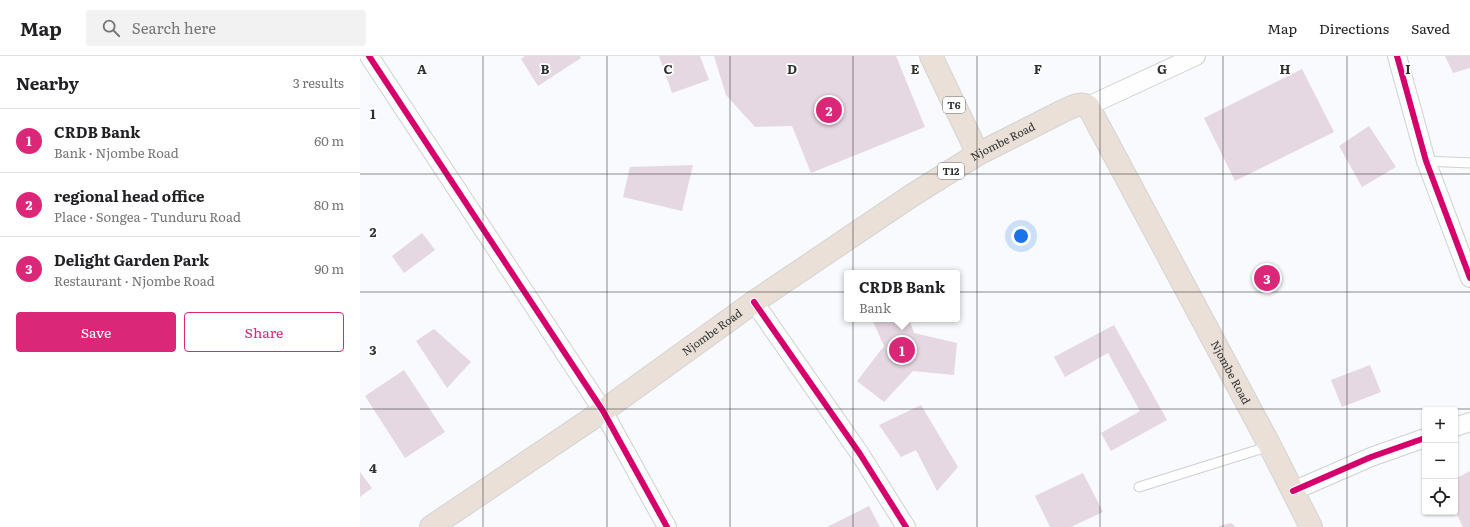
<!DOCTYPE html>
<html lang="en">
<head>
<meta charset="utf-8">
<style>
  :root { --surface:#fff; --page:#f2f2f2; --text:#202124; --muted:#757577; --line:#e0e0e0; --accent:#db2777 }
  body { margin:0; font-family:Literata,serif; background:var(--page); color:var(--text) }
  .controls { position:absolute; right:12px; bottom:12px; display:grid; overflow:hidden; border-radius:4px; box-shadow:0 1px 3px #0004 }
  .controls button { width:36px; height:36px; display:grid; place-items:center; padding:0; border:0; border-bottom:1px solid var(--line); background:var(--surface); color:var(--text); font:20px sans-serif }
  .you { position:absolute; left:661px; top:180px; width:14px; height:14px; margin:-10px; border:3px solid #fff; border-radius:50%; background:#1a73e8; box-shadow:0 0 0 6px #1a73e833 }
  .badge { display:grid; place-items:center; width:26px; height:26px; border-radius:50%; background:var(--accent); color:#fff; font-size:13px; font-weight:700 }
  .pin { position:absolute; translate:-50% -50%; border:2px solid #fff; box-shadow:0 1px 4px #0006 }
  .popup { position:absolute; left:484px; top:214px; width:116px; height:52px; box-sizing:border-box; display:grid; place-content:center; border-radius:4px; background:var(--surface); filter:drop-shadow(0 1px 3px #0005); font-size:13px; white-space:nowrap; color:var(--muted) }
  .popup b { font-size:15px; color:var(--text) }
  .popup::after { content:''; position:absolute; left:50%; top:100%; margin-left:-8px; border:8px solid transparent; border-top-color:var(--surface) }
  .list { margin:0; padding:0; list-style:none }
  h2 { display:flex; justify-content:space-between; align-items:center; height:52px; margin:0; padding:0 16px; font-size:17px }
  h2 small { font-size:13px; font-weight:400; color:var(--muted) }
  .list li { display:grid; grid-template-columns:26px 1fr auto; gap:12px; align-items:center; box-sizing:border-box; height:64px; padding:0 16px; border-top:1px solid var(--line) }
  .list b { display:block; font-size:15px; white-space:nowrap }
  .list p { margin:0; font-size:13px; white-space:nowrap; color:var(--muted) }
  .list em { font-size:13px; font-style:normal; color:var(--muted) }
  .actions { display:flex; gap:8px; padding:12px 16px }
  .actions a { flex:1; padding:9px 0; border:1px solid var(--accent); border-radius:4px; text-align:center; font-size:14px; color:var(--accent) }
  .actions .main { background:var(--accent); color:#fff }
  .icon { flex:none; width:22px; height:22px; fill:none; stroke:currentColor; stroke-width:2; stroke-linecap:round; stroke-linejoin:round }
  .map { position:relative; flex:none; width:1110px; height:471px; overflow:hidden }
  header { display:flex; align-items:center; gap:24px; box-sizing:border-box; height:56px; padding:0 20px; background:var(--surface); border-bottom:1px solid var(--line) }
  header strong { font-size:19px }
  nav { display:flex; gap:22px; margin-inline-start:auto; font-size:14px }
  .search { width:280px; height:36px; background:var(--page); display:flex; align-items:center; gap:10px; box-sizing:border-box; padding:0 14px; border-radius:4px; color:var(--muted); font-size:15px }
  main { display:flex }
  aside { flex:1; background:var(--surface) }
  .map>svg:first-child { display:block }
  .building { fill:#e6d8e2 }
  .lines { fill:none; stroke-linecap:round; stroke-linejoin:round }
  .lane-casing { stroke:#ced0d2; stroke-width:11 }
  .street-casing { stroke:#ced0d2; stroke-width:20 }
  .highway-casing { stroke:#d3d4d5; stroke-width:24 }
  .lane { stroke:#fefeff; stroke-width:9 }
  .street { stroke:#fefeff; stroke-width:18 }
  .highway { stroke:#eae0d7; stroke-width:22 }
  .cycleway-casing { stroke:#fff; stroke-width:8 }
  .cycleway { stroke:#d6006c; stroke-width:6 }
  .grid { fill:none; stroke:#2e3031; stroke-width:1; stroke-opacity:0.55 }
  .labels { text-anchor:middle; stroke-width:3.5; stroke-linejoin:round; paint-order:stroke }
  .shield { fill:#fff; stroke:#6d6e6f; stroke-width:1 }
  .shield-label { font-size:10px; font-weight:bold; fill:#2e3031 }
  .street-label { font-size:11px; fill:#2e3031; stroke:#fff }
  .grid-label { font-size:13px; text-anchor:middle; font-weight:bold; fill:#2e3031; stroke:#fff; stroke-width:3.5; stroke-linejoin:round; paint-order:stroke }
</style>
</head>
<body>
<header>
<strong>Map</strong>
<div class="search"><svg class="icon" aria-label="search" viewBox="0 0 24 24"><circle cx="10" cy="10" r="6"/><path d="M15 15l6 6"/></svg>Search here</div>
<nav><a>Map</a><a>Directions</a><a>Saved</a></nav>
</header>
<main>
<aside>
<h2>Nearby<small>3 results</small></h2>
<ul class="list">
<li><span class="badge">1</span><div><b>CRDB Bank</b><p>Bank · Njombe Road</p></div><em>60 m</em></li>
<li><span class="badge">2</span><div><b>regional head office</b><p>Place · Songea - Tunduru Road</p></div><em>80 m</em></li>
<li><span class="badge">3</span><div><b>Delight Garden Park</b><p>Restaurant · Njombe Road</p></div><em>90 m</em></li>
</ul>
<div class="actions"><a class="main">Save</a><a>Share</a></div>
</aside>
<div class="map">
<svg width="1110" height="471" viewBox="0 0 1110 471">
  <rect width="100%" height="100%" fill="#f8fafd"/>
  <!-- building -->
  <g class="building">
    <path d="M165,0h55l1,2 -43,28 -17,-27z"/>
    <path d="M299,0h41l9,24 -37,13z"/>
    <path d="M354,0h182l29,71 -114,46 -19,-47 -37,1 -29,-32z"/>
    <path d="M1085,0h25v12l-17,5z"/>
    <path d="M942,13l32,63 -99,49 -31,-63z"/>
    <path d="M1009,70l27,41 -34,20 -23,-41z"/>
    <path d="M333,109l-11,46 -59,-14 7,-30z"/>
    <path d="M62,177l13,17 -31,23 -12,-17z"/>
    <path d="M512,263h37l5,14 43,10 -3,32 -41,-4 -29,31 -27,-21 27,-35z"/>
    <path d="M754,269l53,95 -56,31 -10,-18 39,-22 -32,-58 -43,24 -11,-20z"/>
    <path d="M74,273l37,33 -24,26 -31,-47z"/>
    <path d="M1010,309l11,27 -39,15 -11,-27z"/>
    <path d="M44,314l41,62 -40,26 -40,-62z"/>
    <path d="M561,349l37,62 -21,24 -21,-41 -15,7 -22,-32z"/>
    <path d="M1110,415v56h-7l-8,-16v-32z"/>
    <path d="M0,416l12,16 -12,9z"/>
    <path d="M723,417l20,39 -32,15h-21l-15,-31z"/>
    <path d="M509,450l11,21h-53z"/>
    <path d="M871,467l5,4h-17v-1z"/>
  </g>
  <g class="lines">
    <!-- lane casing -->
    <g class="lane-casing">
      <g id="lane">
        <path d="M1066,105l44,2"/>
        <path d="M779,431l131,-41"/>
      </g>
    </g>
    <!-- street casing -->
    <g class="street-casing">
      <g id="street">
        <path d="M9,0l234,355 64,116"/>
        <path d="M1037,0l29,105 44,117"/>
        <path d="M728,50l108,-50"/>
        <path d="M394,246l106,152 46,73"/>
        <path d="M1095,371l15,-5"/>
        <path d="M933,435l78,-34 54,-19"/>
      </g>
    </g>
    <!-- highway casing -->
    <g class="highway-casing">
      <g id="highway">
        <path d="M571,0l47,98"/>
        <path id="s1" d="M71,471l172,-116 151,-109 157,-106 67,-42 85,-43c9,-4 16,-9 25,-5l182,340 41,81"/>
      </g>
    </g>
    <!-- lane -->
    <use href="#lane" class="lane"/>
    <!-- street -->
    <use href="#street" class="street"/>
    <!-- highway -->
    <use href="#highway" class="highway"/>
    <!-- cycleway casing -->
    <g class="cycleway-casing">
      <g id="cycleway">
        <path d="M9,0l234,355 64,116"/>
        <path d="M1037,0l29,105 44,117"/>
        <path d="M394,246l106,152 46,73"/>
        <path d="M933,435l78,-34 54,-19"/>
      </g>
    </g>
    <!-- cycleway -->
    <use href="#cycleway" class="cycleway"/>
  </g>
  <!-- grid -->
  <path class="grid" d="M123,0v471M247,0v471M370,0v471M493,0v471M617,0v471M740,0v471M863,0v471M987,0v471M0,118h1110M0,236h1110M0,353h1110"/>
  <g class="labels">
    <!-- shield labels -->
    <g class="shield">
      <rect x="583" y="41" width="22" height="16" rx="3"/>
      <rect x="578" y="107" width="26" height="16" rx="3"/>
    </g>
    <g class="shield-label">
      <text x="594" y="53">T6</text>
      <text x="591" y="119">T12</text>
    </g>
    <!-- street labels -->
    <g class="street-label">
      <text dy="4" stroke="none"><textPath href="#s1" startOffset="690">Njombe Road</textPath></text>
      <text dy="4" stroke="none"><textPath href="#s1" startOffset="342">Njombe Road</textPath></text>
      <text dy="4" stroke="none"><textPath href="#s1" startOffset="1086">Njombe Road</textPath></text>
    </g>
  </g>
  <g class="grid-label">
    <text x="62" y="18">A</text>
    <text x="185" y="18">B</text>
    <text x="308" y="18">C</text>
    <text x="432" y="18">D</text>
    <text x="555" y="18">E</text>
    <text x="678" y="18">F</text>
    <text x="802" y="18">G</text>
    <text x="925" y="18">H</text>
    <text x="1048" y="18">I</text>
    <text x="13" y="63">1</text>
    <text x="13" y="181">2</text>
    <text x="13" y="299">3</text>
    <text x="13" y="417">4</text>
  </g>
</svg>
<div class="controls">
<button>+</button>
<button>−</button>
<button><svg class="icon" aria-label="locate" viewBox="0 0 24 24"><circle cx="12" cy="12" r="6"/><path d="M12 2v4M12 18v4M2 12h4M18 12h4"/></svg></button>
</div>
<div class="you"></div>
<div class="pin badge" style="left:542px;top:294px">1</div>
<div class="popup"><b>CRDB Bank</b>Bank</div>
<div class="pin badge" style="left:469px;top:54px">2</div>
<div class="pin badge" style="left:907px;top:222px">3</div>
</div>
</main>
</body>
</html>
